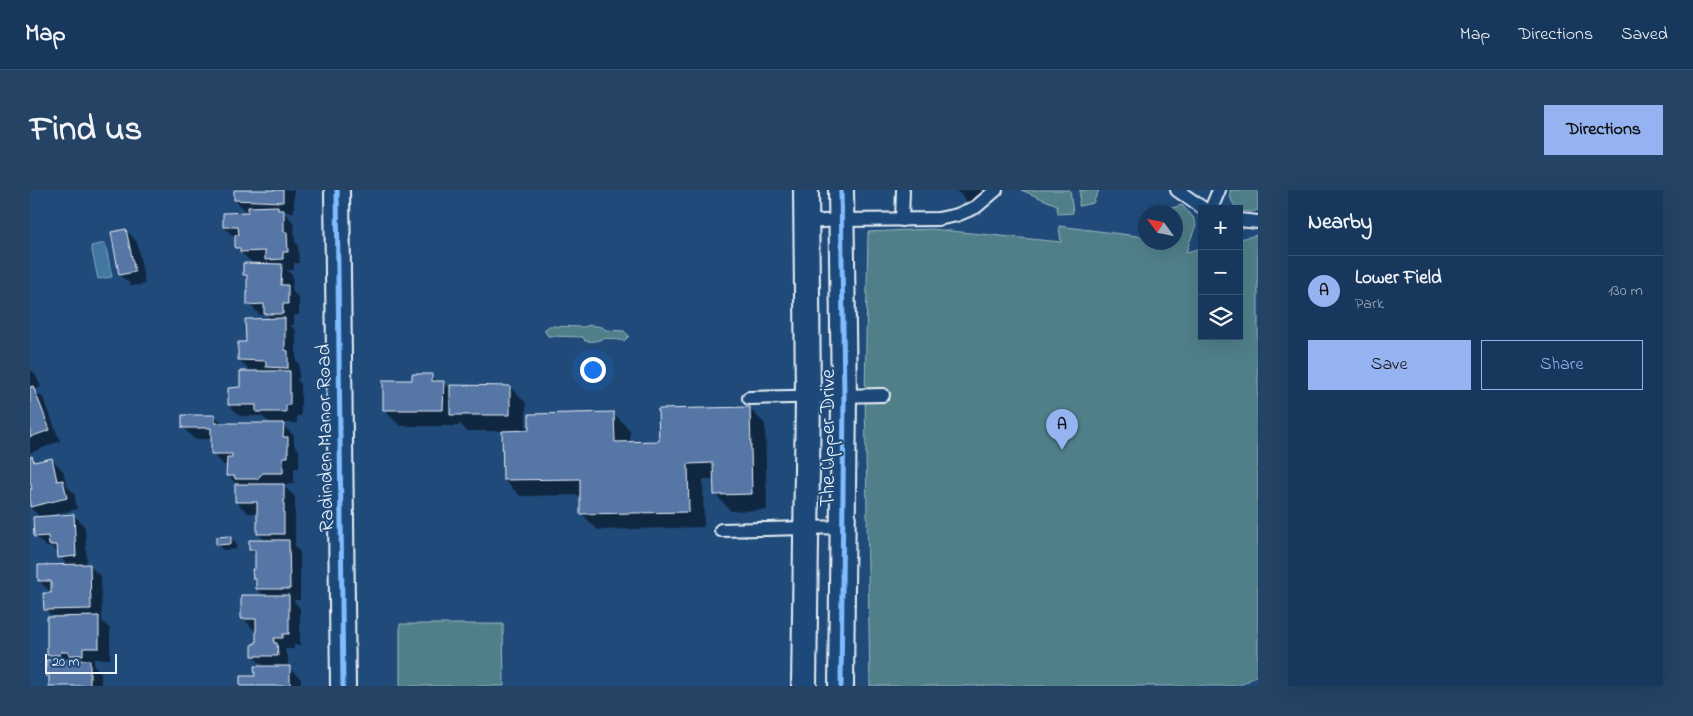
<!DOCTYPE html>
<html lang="en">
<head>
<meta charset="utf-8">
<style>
  :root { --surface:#17385c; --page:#244365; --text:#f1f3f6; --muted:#9eacbb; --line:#365272; --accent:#95b2f1 }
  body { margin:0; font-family:"Indie Flower",sans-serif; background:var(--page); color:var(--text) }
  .controls { position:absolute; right:15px; top:15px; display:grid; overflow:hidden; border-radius:0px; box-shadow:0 5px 20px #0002 }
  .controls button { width:45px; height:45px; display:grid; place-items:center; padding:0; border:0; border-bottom:1px solid var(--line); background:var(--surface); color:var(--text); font:25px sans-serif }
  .compass { position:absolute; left:1108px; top:15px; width:45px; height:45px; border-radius:50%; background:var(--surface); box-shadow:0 5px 20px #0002; rotate:303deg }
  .scale { position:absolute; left:15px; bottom:12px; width:72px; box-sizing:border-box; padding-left:5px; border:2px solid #e8f1f8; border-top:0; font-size:14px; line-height:18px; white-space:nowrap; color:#e8f1f8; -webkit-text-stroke:4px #1f4a7a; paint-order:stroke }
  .you { position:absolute; left:562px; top:179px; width:18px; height:18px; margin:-12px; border:4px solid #fff; border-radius:50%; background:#1a73e8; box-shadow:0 0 0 8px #1a73e833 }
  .badge { display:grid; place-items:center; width:32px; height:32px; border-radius:50%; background:var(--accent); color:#111; font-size:16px; font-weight:700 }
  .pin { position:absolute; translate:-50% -41px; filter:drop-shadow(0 1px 2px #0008) }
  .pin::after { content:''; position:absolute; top:26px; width:18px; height:15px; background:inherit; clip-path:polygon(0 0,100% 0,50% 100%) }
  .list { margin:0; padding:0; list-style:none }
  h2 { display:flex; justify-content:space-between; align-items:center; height:65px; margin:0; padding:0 20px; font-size:21px }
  h2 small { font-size:16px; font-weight:400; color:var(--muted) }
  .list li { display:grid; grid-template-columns:32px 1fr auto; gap:15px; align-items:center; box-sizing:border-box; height:70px; padding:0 20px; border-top:1px solid var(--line) }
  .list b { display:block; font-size:19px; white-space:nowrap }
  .list p { margin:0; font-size:16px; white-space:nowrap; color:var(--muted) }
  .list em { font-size:16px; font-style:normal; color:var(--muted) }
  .actions { display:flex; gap:10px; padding:15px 20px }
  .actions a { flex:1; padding:11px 0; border:1px solid var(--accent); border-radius:0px; text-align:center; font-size:18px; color:var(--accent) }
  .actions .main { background:var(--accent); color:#111 }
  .icon { flex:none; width:28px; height:28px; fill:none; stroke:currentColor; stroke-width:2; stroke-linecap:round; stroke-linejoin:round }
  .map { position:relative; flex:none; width:1228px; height:496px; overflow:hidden; border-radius:0px }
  header { display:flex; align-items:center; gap:30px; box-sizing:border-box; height:70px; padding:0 25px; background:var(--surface); border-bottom:1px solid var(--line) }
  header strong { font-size:24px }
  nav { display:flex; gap:28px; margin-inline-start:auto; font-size:18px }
  .intro { display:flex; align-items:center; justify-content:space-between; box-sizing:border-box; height:120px; padding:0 30px }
  h1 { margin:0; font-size:35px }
  .button { padding:12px 22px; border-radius:0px; background:var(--accent); color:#111; font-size:18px; font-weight:700 }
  main { display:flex; gap:30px; padding:0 30px }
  aside { flex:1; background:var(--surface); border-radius:0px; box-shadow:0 5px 20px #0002 }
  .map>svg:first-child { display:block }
  .green { fill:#507f89; stroke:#9cb8c0 }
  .water { fill:#42779f; stroke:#84a8c3 }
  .shadow { fill:#0007 }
  .building { fill:#5776a6; stroke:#e8f1f8 }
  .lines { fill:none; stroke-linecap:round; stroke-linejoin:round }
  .lane-casing { stroke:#e8f1f8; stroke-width:16 }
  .street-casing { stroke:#e8f1f8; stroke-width:28 }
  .lane { stroke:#1f4a7a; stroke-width:12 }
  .street { stroke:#1f4a7a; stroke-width:24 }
  .cycleway-casing { stroke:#1f4a7a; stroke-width:8 }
  .cycleway { stroke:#80bcff; stroke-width:5 }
  .labels { text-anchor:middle; stroke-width:4; stroke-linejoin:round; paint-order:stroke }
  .street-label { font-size:21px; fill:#e8f1f8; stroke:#1f4a7a }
</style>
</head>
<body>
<header>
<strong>Map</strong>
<nav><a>Map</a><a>Directions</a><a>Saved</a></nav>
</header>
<div class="intro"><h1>Find us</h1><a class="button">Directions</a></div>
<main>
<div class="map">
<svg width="1228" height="496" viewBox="0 0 1228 496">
  <rect width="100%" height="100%" fill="#1f4a7a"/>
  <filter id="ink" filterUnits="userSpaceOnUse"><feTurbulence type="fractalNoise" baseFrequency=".02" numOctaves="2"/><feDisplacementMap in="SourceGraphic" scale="10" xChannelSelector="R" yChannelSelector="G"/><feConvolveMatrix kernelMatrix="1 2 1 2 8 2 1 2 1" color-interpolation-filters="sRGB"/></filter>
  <g filter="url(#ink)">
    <!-- green -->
    <g class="green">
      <path d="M991,0h49l3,23 -15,1 -1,-9z"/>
      <path d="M1050,0h19l-6,13 -14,3z"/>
      <path d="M1200,0h28v20c-15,6 -29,-3 -28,-20z"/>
      <path d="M1152,15l11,12 3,8 -10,27 16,-4v88h37v-97l19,-4v440l-19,11h-369l-5,-291 3,-163 63,-3 130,13 -2,-16 86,11 1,5h30v-30h-18z"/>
      <path d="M560,135l12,2 4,3 18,1 5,5 -5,5c-6,-1 -16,-4 -22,-2 -6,2 -9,3 -17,2l-2,-4 -35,-1 -4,-6 5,-4 34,1z"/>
      <path d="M370,434h103l1,62h-104z"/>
    </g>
    <!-- water -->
    <path class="water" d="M75,53l7,34 -14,2 -7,-33z"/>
    <!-- shadow -->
    <g class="shadow">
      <path d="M205,0h59v22h-10l10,11 1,19 3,3 1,18h-5v7h-7l6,6 -1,15 7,7v17h-5v10h-4l6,6v30l3,2v16h-3l5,5v32h-4v7h-16l13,13v9l5,5v18h-5v16h-12l13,13v50l5,5v48h-7l7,8v37h-6v4h-9v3l3,4v11l13,12v7h-60l15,-8 9,-10 -12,-12 5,-11v-15h-4l-11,-12 21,-22 -7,-7v-7l-3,-3 2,-9v-14l-6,-6 16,-9 -8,-7v-21h-10l-12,-11v-18l-8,-9v-10h-4l-11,-11v-15h-19l-11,-12 32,-11 8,8h48l-9,-8h-22l-11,-11 23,-33 -13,-12 8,-17 24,-23 -4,-5h-7l-11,-11v-25l-5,-5 11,-9 -19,-17v-9l-12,-12 24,-14 -13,-13z"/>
      <path d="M926,0h42l-27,15z"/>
      <path d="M96,40l11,12 8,42 -13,2 -12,-11z"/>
      <path d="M0,179l5,5 6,13 -6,3 9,9 16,42 -30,12z"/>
      <path d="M401,185l7,7h5l8,7 59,-2 16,16v29l88,-18 16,16v13l30,-1 89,-34 16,16 2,86 -36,1 -16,-17v-15h-12l1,48 -106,3 -16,-16 -1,-19 -61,1 -16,-16 -1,-49h-36l-8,-8v3h-59l-16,-16 29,-28z"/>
      <path d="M0,268h2l5,5 15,-4 11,12 4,15 7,7 3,16 -25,6v2l22,-2 11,12 2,38h2l12,12 1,44 8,8v30h-16v6l7,8v13h-51v-7l-3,-3 7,-15 -6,-7 6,-36 -9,-9 8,-15 -14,-13 29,-15 -15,-19h-6l-12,-11 5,-19 -10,-10z"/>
      <path d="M200,347l6,6v6l-13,1 -5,-5z"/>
    </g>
    <!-- building -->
    <g class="building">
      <path d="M204,0h49v12l-49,-2z"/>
      <path d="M248,16v4h6v22h3l1,20h-5v7l-18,1v-9l-25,1v-4h-5v-13h4l-1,-8h-15v-14l25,-1v-5z"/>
      <path d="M96,39l9,43 -16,3 -8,-43z"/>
      <path d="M213,73l39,1 -1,21h7v19h-5v10h-19v-10l-17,1v-30h-4z"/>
      <path d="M255,128v32l3,1v17l-22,-1v-6l-28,-1v-18h8l-1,-23z"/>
      <path d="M210,181h50v34h-4v7h-30v-7h-28v-17l12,-1z"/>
      <path d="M382,184h20v7h12l-1,29h-60v-30h29z"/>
      <path d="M420,195l60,1v29h-60z"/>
      <path d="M3,196l17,44 -20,7v-50z"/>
      <path d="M720,217l2,87 -38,1 -1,-32 -25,1 1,48 -109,2v-35l-77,1 -1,-49 27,-1v-16l85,-2 1,30 44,-1 -1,-32z"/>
      <path d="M152,225h33v8h69l-1,14h5v20h-5v16h-20l-6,6h-22v-3h-9l1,-19h5v-3h-21v-26h-29z"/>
      <path d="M2,266l2,6 18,-4 5,23 6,-1 4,18 -37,9v-18h2l-2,-7v-25z"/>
      <path d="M205,294h49v50h-27v-32h-22z"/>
      <path d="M44,324l2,42 -18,2 -1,-13h-8l-1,-9 -14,1 -1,-20z"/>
      <path d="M201,346v8l-15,1v-8z"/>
      <path d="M219,350h40l1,49h-34v-10h-3l-1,-10h3v-19h-6z"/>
      <path d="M60,374l1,45 -47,1 -1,-17h8v-12h-13v-16z"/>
      <path d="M211,405h48v39h-6v4h-9v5h3l1,13h-26v-12l4,-1v-24h-15z"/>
      <path d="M69,426v32h-16v7h-14v-3h-8l-1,3h-13v-38z"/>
      <path d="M16,470h44v26h-41v-10h-3z"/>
      <path d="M224,476h36v20h-50v-10h15z"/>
    </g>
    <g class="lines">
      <!-- lane casing -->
      <g class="lane-casing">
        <g id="lane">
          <path d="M1147,0l27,19"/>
          <path d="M1181,19l8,-19"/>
          <path d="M872,30l1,-30"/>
          <path d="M1209,30l19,2"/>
          <path d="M776,32l35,-2 97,-1 19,-4 19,-8 20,-17"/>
          <path d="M719,208l134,-3"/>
          <path d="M691,340l122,-3"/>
        </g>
      </g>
      <!-- street casing -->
      <g class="street-casing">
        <g id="street">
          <path d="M307,0l6,496"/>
          <path d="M811,0l3,206 -3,290"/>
          <path d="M774,496l4,-289 -2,-207"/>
        </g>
      </g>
      <!-- lane -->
      <use href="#lane" class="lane"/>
      <!-- street -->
      <use href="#street" class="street"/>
      <!-- cycleway casing -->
      <g class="cycleway-casing">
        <g id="cycleway">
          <path d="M307,0l6,496"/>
          <path d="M811,0l3,206 -3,290"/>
        </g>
      </g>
      <!-- cycleway -->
      <use href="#cycleway" class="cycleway"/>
    </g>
  </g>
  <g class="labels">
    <!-- street labels -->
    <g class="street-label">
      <text transform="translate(294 248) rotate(-91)" y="7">Radinden Manor Road</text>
      <text transform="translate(797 248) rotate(-90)" y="7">The Upper Drive</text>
    </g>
  </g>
</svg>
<div class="controls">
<button>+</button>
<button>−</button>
<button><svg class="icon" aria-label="layers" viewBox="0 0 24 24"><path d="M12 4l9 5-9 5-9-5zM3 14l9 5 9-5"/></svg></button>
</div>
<svg class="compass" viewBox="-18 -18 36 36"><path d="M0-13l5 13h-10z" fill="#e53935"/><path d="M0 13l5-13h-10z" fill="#9eacbb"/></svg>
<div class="scale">20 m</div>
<div class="you"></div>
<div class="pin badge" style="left:1032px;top:260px">A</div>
</div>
<aside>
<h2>Nearby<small></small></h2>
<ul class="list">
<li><span class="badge">A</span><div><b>Lower Field</b><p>Park</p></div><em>130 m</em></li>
</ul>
<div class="actions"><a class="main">Save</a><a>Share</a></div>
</aside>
</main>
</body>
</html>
